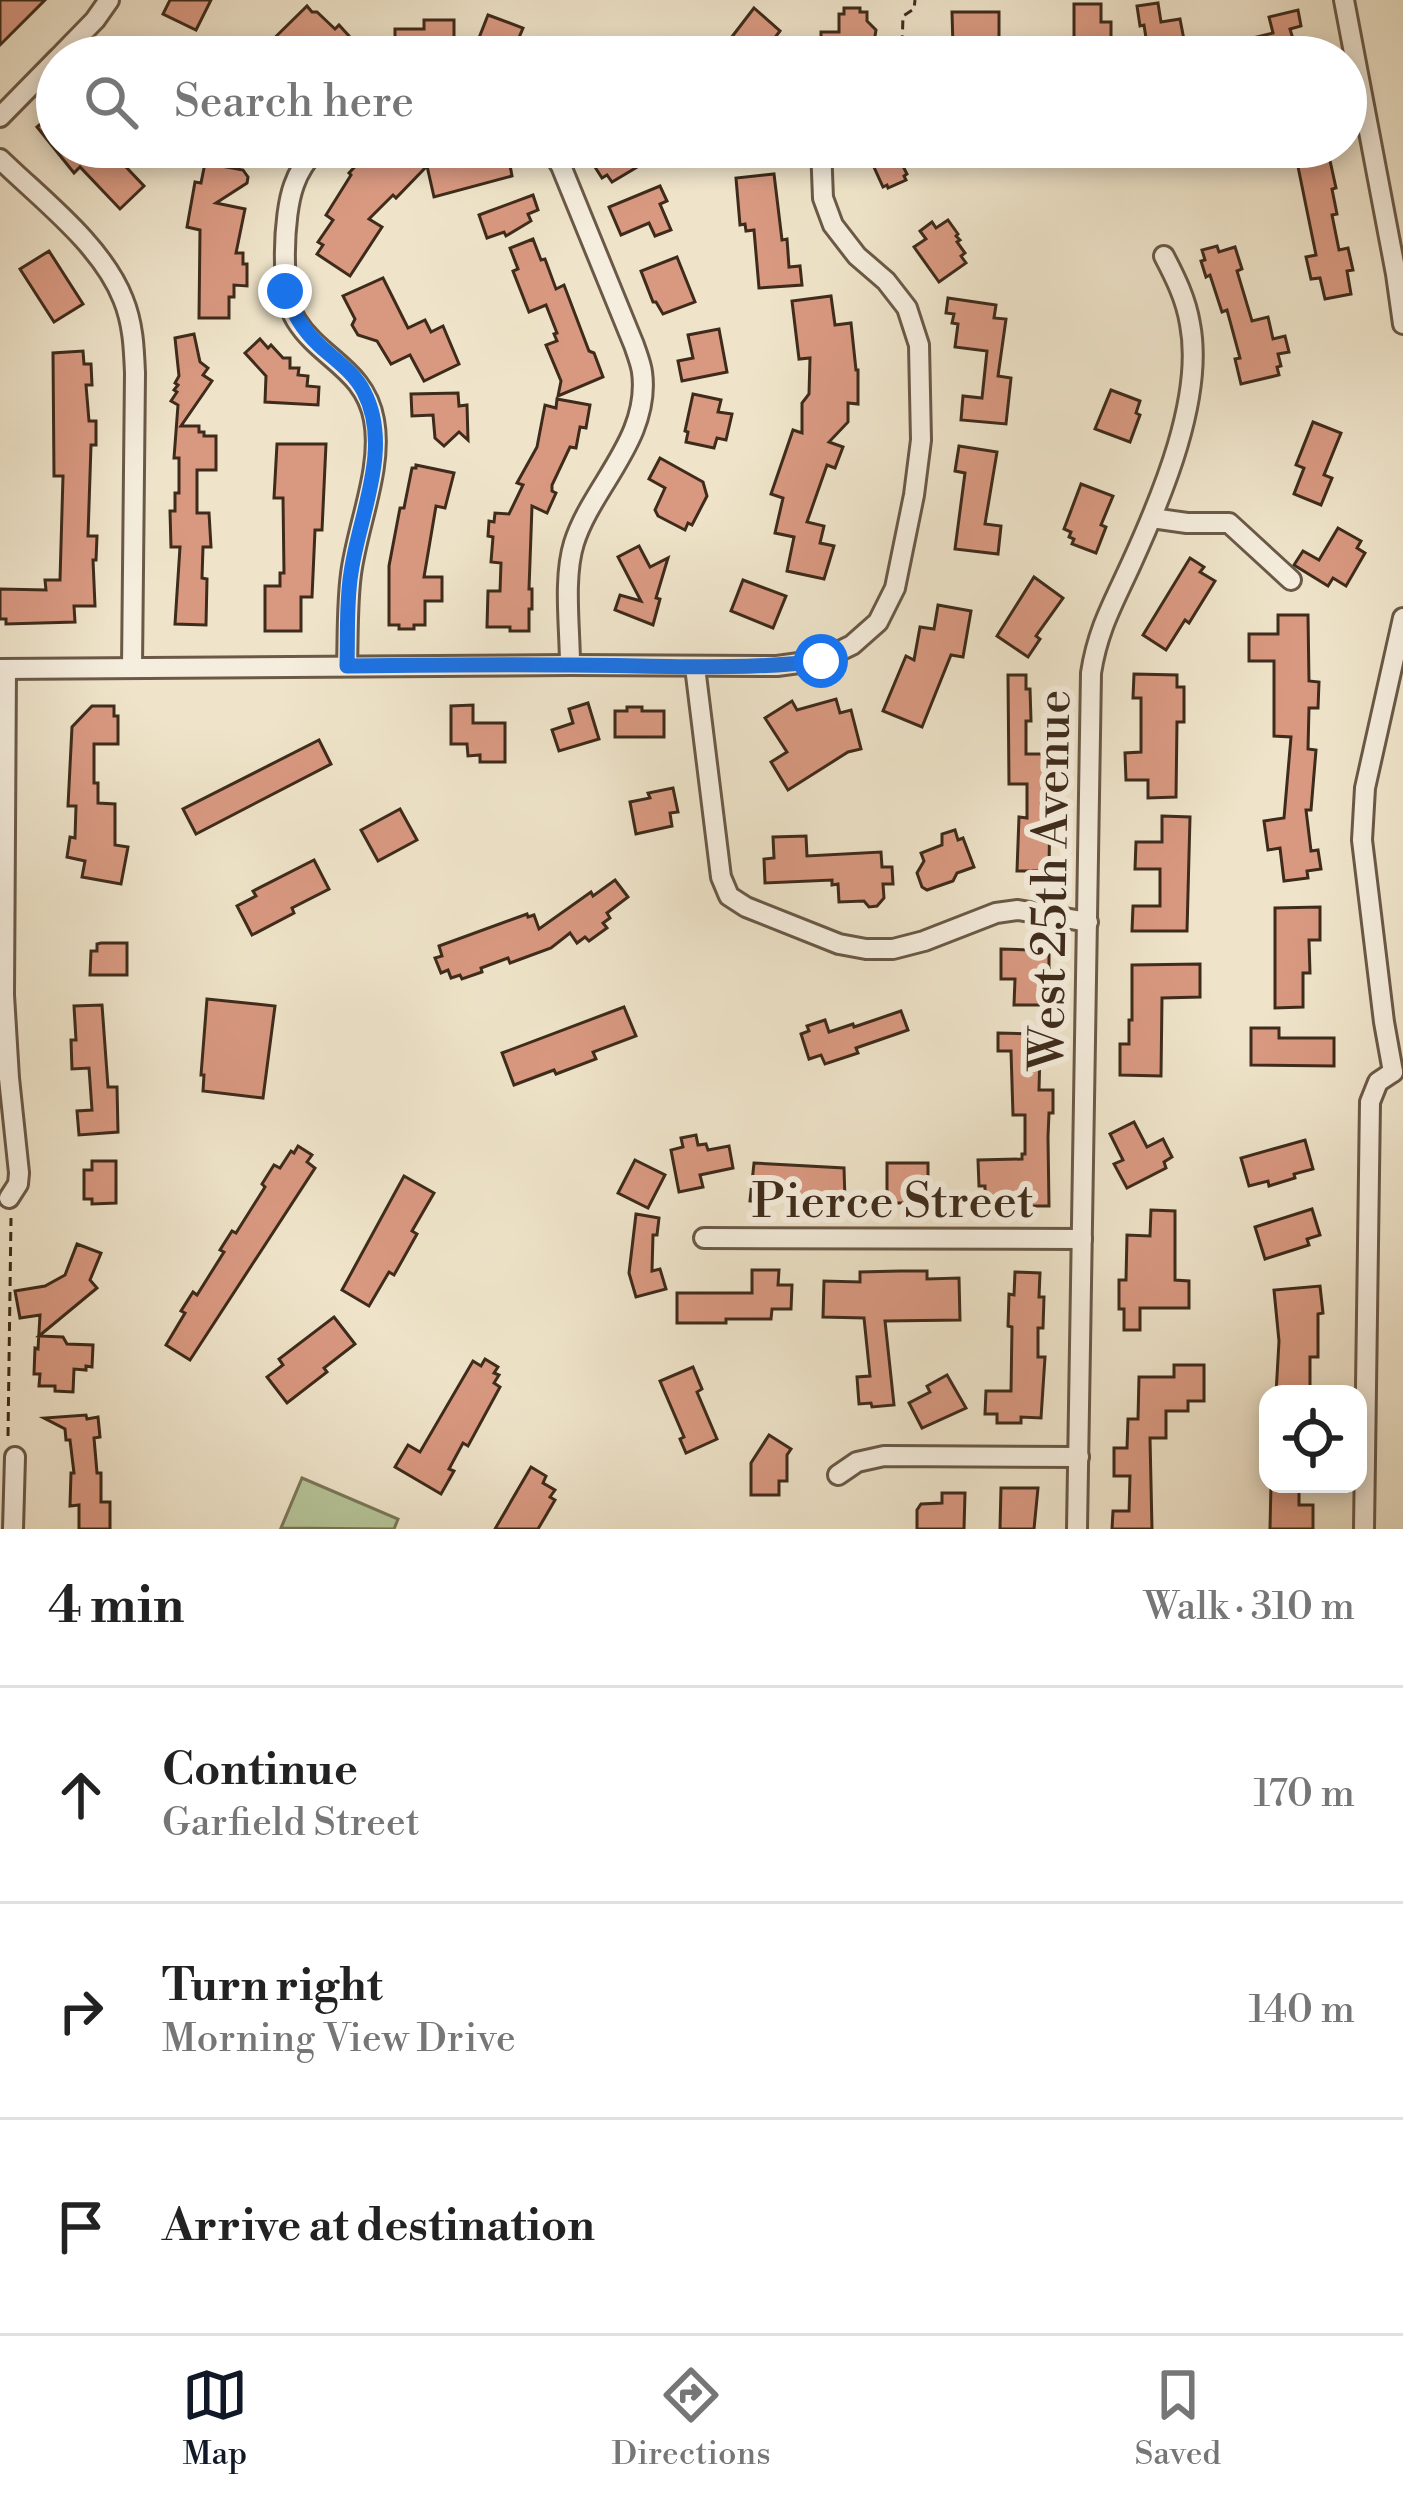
<!DOCTYPE html>
<html lang="en">
<head>
<meta charset="utf-8">
<style>
  :root { --surface:#fff; --page:#f6f6f6; --text:#222; --muted:#767676; --line:#e0e0e0; --accent:#111827 }
  body { margin:0; font-family:"Libre Bodoni",serif; background:var(--page); color:var(--text) }
  .controls { position:absolute; right:36px; bottom:36px; display:grid; overflow:hidden; border-radius:24px; box-shadow:0 6px 18px #0003 }
  .controls button { width:108px; height:108px; display:grid; place-items:center; padding:0; border:0; border-bottom:3px solid var(--line); background:var(--surface); color:var(--text); font:60px sans-serif }
  .stop { position:absolute; width:36px; height:36px; margin:-27px; border:9px solid #1a73e8; border-radius:50%; background:#fff }
  .stop.end { background:#1a73e8; border-color:#fff; box-shadow:0 3px 12px #0008 }
  .list { margin:0; padding:0; list-style:none }
  h2 { display:flex; justify-content:space-between; align-items:center; height:156px; margin:0; padding:0 48px; font-size:51px }
  h2 small { font-size:39px; font-weight:400; color:var(--muted) }
  .list li { display:grid; grid-template-columns:78px 1fr auto; gap:36px; align-items:center; box-sizing:border-box; height:216px; padding:0 48px; border-top:3px solid var(--line) }
  .list b { display:block; font-size:45px; white-space:nowrap }
  .list p { margin:0; font-size:39px; white-space:nowrap; color:var(--muted) }
  .list em { font-size:39px; font-style:normal; color:var(--muted) }
  .icon { flex:none; width:66px; height:66px; fill:none; stroke:currentColor; stroke-width:2; stroke-linecap:round; stroke-linejoin:round }
  .map { position:relative; flex:none; width:1403px; height:1529px; overflow:hidden }
  .search { position:absolute; background:var(--surface); box-shadow:0 6px 18px #0003; left:36px; right:36px; top:36px; height:132px; display:flex; align-items:center; gap:30px; box-sizing:border-box; padding:0 42px; border-radius:66px; color:var(--muted); font-size:45px }
  .sheet { height:804px; background:var(--surface) }
  nav { display:flex; justify-content:space-around; align-items:center; box-sizing:border-box; height:168px; border-top:3px solid var(--line); background:var(--surface); font-size:33px; color:var(--muted) }
  nav a { display:grid; justify-items:center; gap:6px }
  nav .on { color:var(--accent) }
  .map>svg:first-child { display:block }
  .green { fill:#b6c599; stroke:#7a785a; stroke-width:3 }
  .building { fill:#d99981; stroke:#3e2b1b; stroke-width:3 }
  .lines { fill:none; stroke-linecap:round; stroke-linejoin:round }
  .minor-casing { stroke:#6a5947; stroke-width:24 }
  .path { stroke:#3e2b1b; stroke-width:3; stroke-dasharray:9 6; stroke-linecap:butt }
  .minor { stroke:#f5eddd; stroke-width:18 }
  .route { stroke:#1a73e8; stroke-width:15 }
  .labels { text-anchor:middle; stroke-width:12; stroke-linejoin:round; paint-order:stroke }
  .street-label { font-size:48px; fill:#3e2b1b; stroke:#f5eddd }
</style>
</head>
<body>
<div class="map">
<svg width="1403" height="1529" viewBox="0 0 1403 1529">
  <rect width="100%" height="100%" fill="#efe4ca"/>
  <filter id="stains"><feTurbulence type="fractalNoise" baseFrequency=".00167" numOctaves="4"/><feColorMatrix values="0 0 0 0 .2 0 0 0 0 .09 0 0 0 0 .02 0 0 0 .5 -.17"/></filter>
  <radialGradient id="worn" r=".72"><stop offset=".6" stop-color="#630" stop-opacity="0"/><stop offset="1" stop-color="#630" stop-opacity=".3"/></radialGradient>
  <!-- green -->
  <path class="green" d="M302,1478l96,41 -4,10 -113,-1z"/>
  <!-- building -->
  <g class="building">
    <path d="M0,0h45l-45,45z"/>
    <path d="M170,0h41l-15,30 -33,-16z"/>
    <path d="M1158,3l3,19 19,-3 5,26 -37,6 -4,-26 -4,1 -3,-20z"/>
    <path d="M1074,4h27v18h10v35h-30v-17h-7z"/>
    <path d="M307,6l5,6h5l18,17 4,-4 10,11 -21,21h-73z"/>
    <path d="M754,8l26,23 -7,9 4,3 -12,14h-25l-10,-9 5,-7 -4,-3z"/>
    <path d="M844,8h16v4h7v9l9,9 -4,25 -51,2v-25h18v-18h5z"/>
    <path d="M1298,10l3,16 -11,3 3,10 -11,3 2,12 -32,3 -4,-18 25,-6 -4,-16z"/>
    <path d="M952,12h47v35h-10v6h-15v-6h-21z"/>
    <path d="M488,15l35,13 -5,12 39,17h-79l3,-7 -6,-2z"/>
    <path d="M424,20h30v22h-19v15h-40v-28h29z"/>
    <path d="M57,110v37h50l37,39 -24,23 -40,-42 -6,6 -37,-46z"/>
    <path d="M389,147l17,15 31,-7 -2,-8h63l4,15 7,-2 3,16 -78,21 -7,-31 -31,32 -3,-3 -24,24 13,8 -32,49 -33,-22 6,-9 -5,-3 15,-22 -7,-5 25,-40 -2,-2 15,-16 8,7z"/>
    <path d="M595,147h46l8,13 -37,22 -5,-7 -5,3 -16,-25z"/>
    <path d="M882,147h11l14,27 -3,2 2,4 -18,8 -1,-3 -4,2 -15,-33z"/>
    <path d="M1294,147h33l9,41 -4,1 5,25 -5,1 7,35 9,-2 5,22 -6,1 4,23 -26,5 -5,-21 -9,1 -5,-22 10,-2z"/>
    <path d="M205,163l38,7 5,7 -1,6 -31,20 29,6 -9,44h7v11h4v22l-13,-1v12h-5v21h-30l1,-88 -13,-3 8,-45 6,1z"/>
    <path d="M774,174l8,66 5,-1 2,28 11,-1 2,19 -43,3 -5,-58 -8,1 -1,-7 -5,1 -4,-47z"/>
    <path d="M660,186l7,15 -7,3 11,26 -16,6 -6,-13 -28,12 -12,-28z"/>
    <path d="M533,195l5,15 -10,4 3,7 -25,15 -2,-4 -17,6 -8,-23z"/>
    <path d="M948,220l10,14 -2,2 4,4 -3,2 8,11 -4,3 5,7 -27,19 -25,-35 12,-8 -6,-8 12,-9 4,6z"/>
    <path d="M533,239l8,21 4,-1 11,30 8,-4 25,66 5,2 9,24 -45,19 3,-15 -15,-36 11,-4 -3,-7 3,-1 -11,-28 -17,7 -16,-41 5,-2 -8,-21z"/>
    <path d="M1217,246l2,6 16,-5 7,22 -5,2 15,50 16,-4 5,22 12,-3 4,16 -11,2 3,12 -4,1 2,8 -38,9 -6,-25 5,-1 -13,-48 -5,2 -12,-37 -4,2 -5,-16 4,-1 -3,-10z"/>
    <path d="M49,251l34,53 -29,18 -34,-53z"/>
    <path d="M677,257l18,45 -32,12 -7,-12h-3l-12,-31z"/>
    <path d="M383,278l25,50 17,-8 6,12 12,-6 16,38 -35,17 -14,-26 -19,9 -14,-23 -19,-6 -6,-10 3,-6 -12,-23z"/>
    <path d="M831,296l4,29 16,-2 5,47h2v34l-10,-1v19l-19,20 14,5 -8,21 -8,-3 -20,57 17,4 -4,17 14,3 -10,33 -37,-8 7,-34 -19,-4 8,-35 -12,-4 22,-64 9,3v-30l7,-9 1,-36 -11,1 -7,-58z"/>
    <path d="M948,298l48,7 -2,13 12,1 -8,57 13,2 -5,46 -45,-4 2,-24 19,2 5,-47 -32,-4 3,-23 -6,-1 2,-9 -8,-1z"/>
    <path d="M719,329l8,43 -45,9 -4,-20 15,-3 -5,-23z"/>
    <path d="M194,334l6,28 8,6 -5,7 9,6 -31,45h18v6h5v4h12v34h-19v43h12l2,34h-8l-1,31 5,1 -1,46 -31,-1 5,-77h-9l-1,-36h5v-18h4v-35h-5l4,-53 -7,-4 6,-9 -3,-2 4,-5 -3,-2 4,-7 -4,-38z"/>
    <path d="M260,339l8,9 3,-3 12,13h7v10h9l-1,7 10,1 -1,10 12,1 -1,18 -53,-3 1,-26 -21,-23z"/>
    <path d="M83,351l1,13h7l1,21h-6l3,36h7v24h-5l-3,91h9l-1,24h-3l2,46h-21l1,16 -69,2v-5h-6v-30l46,1 -1,-10h15l3,-104h-9l-1,-123z"/>
    <path d="M1111,390l29,11 -4,12 4,2 -10,27 -35,-13z"/>
    <path d="M458,393l1,13 8,-1 1,35 -9,-8 -15,14 -9,-8 -2,-23 -21,1 -1,-22z"/>
    <path d="M693,394l28,6 -3,12 14,2 -6,26 -9,-2 -3,10 -28,-6 2,-10 -3,-1z"/>
    <path d="M557,399l33,6 -4,23 -6,-1 -4,21 -6,-1 -18,38v6l4,2 -9,20 -15,-7 -3,83h3v20h-3v22h-19v-4h-23l1,-36h12l1,-28 -10,-1 2,-25 -5,-1 1,-15 5,1 1,-9 14,1 14,-29 -6,-2 20,-36 8,-42 11,3z"/>
    <path d="M1313,422l28,11 -17,42 8,3 -11,27 -27,-11 10,-26 -8,-3z"/>
    <path d="M277,444h49l-4,86h-7l-3,67h-11v34h-36v-45h15v-13h4l-1,-75h-9z"/>
    <path d="M959,446l38,6 -12,72 16,2 -3,28 -43,-5 10,-76 -10,-2z"/>
    <path d="M660,458l43,24 4,14 -15,29 -4,-2 -3,7 -27,-14 -3,-6 10,-22 -16,-9z"/>
    <path d="M416,465l38,8 -9,35 -9,-2 -12,71h18v24h-17v24h-11v4h-15v-4h-10v-59l11,-58h4l8,-40h4z"/>
    <path d="M1081,484l32,12 -12,29 5,2 -10,26 -24,-9 2,-5 -5,-2 2,-5 -7,-3z"/>
    <path d="M1338,528l23,13 -4,7 8,5 -19,33 -13,-8 -5,8 -34,-21 9,-14 16,9z"/>
    <path d="M639,546l11,21 18,-9 -12,40 4,1 -7,26 -38,-15 5,-15 21,6 -23,-44z"/>
    <path d="M1190,558l14,9 -4,5 15,9 -26,42 -4,-3 -19,30 -23,-15z"/>
    <path d="M1034,577l29,21 -27,38 4,3 -12,18 -31,-21z"/>
    <path d="M743,580l43,16 -13,32 -42,-17z"/>
    <path d="M938,605l33,6 -8,46 -12,-2 -29,72 -39,-16 23,-55 8,4 6,-33 14,2z"/>
    <path d="M1278,615h30l1,66 10,1 -1,26h-9l-1,41 8,1 -5,60h-5l5,41 7,-1 3,19 -14,2 1,7 -24,3 -4,-33 -12,2 -4,-29 20,-3 7,-81 -17,-1v-75h-25v-27h29z"/>
    <path d="M1134,674l43,1v12h7v35h-7l-1,75 -28,1v-18h-22l-1,-27 16,-1v-54h-8z"/>
    <path d="M1008,675h18v14h4l1,32h-5v33h25l3,46h-4l-1,71h-32l2,-54 8,1v-34h-18z"/>
    <path d="M836,699l4,14 11,-3 10,39 -13,3 -60,38 -17,-28 16,-10 -22,-34 27,-17 5,9z"/>
    <path d="M588,703l11,36 -40,12 -7,-21 21,-7 -4,-14z"/>
    <path d="M473,705v18h32v39h-25v-7l-12,1 -1,-12h-16v-38z"/>
    <path d="M92,706h22v10h4v28h-24v39h4v20l17,1v41l13,2 -7,37 -39,-7 3,-16 -18,-4 3,-20 5,1 1,-32h-8l4,-79z"/>
    <path d="M627,707h15v4h22v26h-49v-26h12z"/>
    <path d="M319,740l12,24 -135,70 -13,-25z"/>
    <path d="M673,788l5,24 -8,1 2,13 -36,8 -6,-32 20,-4 -2,-5z"/>
    <path d="M400,809l17,31 -39,21 -17,-31z"/>
    <path d="M1162,816l28,1 -3,114h-55l1,-25h27v-37h-25l1,-27h26z"/>
    <path d="M955,830l3,10 5,-2 11,29 -17,6 -4,8 -26,9 -5,-3 -5,-14 7,-12 -3,-8 21,-8v-11z"/>
    <path d="M806,836l1,20 74,-4 1,15h10l1,17h-10l1,14 -7,8 -8,1 -5,-6 -25,1 -1,-18 -6,1v-5l-67,3 -1,-24 10,-1 -1,-21z"/>
    <path d="M314,860l15,29 -37,19 2,5 -42,22 -15,-29 19,-10 -3,-5z"/>
    <path d="M615,880l13,17 -21,16 3,5 -7,5 4,5 -18,13 -4,-4 -8,6 -7,-10 -19,15 -41,15 -2,-5 -27,10 1,4 -20,7 -2,-4 -9,3 -3,-8 -7,3 -6,-15 7,-2 -3,-10 88,-32 1,3 6,-2 5,14 52,-37 2,4z"/>
    <path d="M1320,907v33h-11l1,33h-7v34l-28,1v-100z"/>
    <path d="M101,943h26v32h-37l1,-24h6v-7z"/>
    <path d="M1001,949l29,1v4l19,1v23h4l-1,27h-38l1,-26h-14z"/>
    <path d="M1200,964v33l-38,1 -1,78 -41,-1v-31h9v-24h3v-55z"/>
    <path d="M207,999l68,7 -12,92 -60,-7 1,-16h-3z"/>
    <path d="M102,1005l6,82h9l1,45 -39,3 -2,-24 15,-1 -3,-42 -17,1 -1,-29h5l-2,-34z"/>
    <path d="M624,1007l12,29 -43,16 3,7 -40,15 -2,-4 -40,15 -12,-32z"/>
    <path d="M901,1011l7,19 -52,18 2,5 -33,11 -4,-9 -12,4 -8,-25 8,-3 -2,-5 18,-6 4,12 24,-8 1,3z"/>
    <path d="M1251,1028h28v10h55v28l-83,-1z"/>
    <path d="M998,1033l37,1v17h5l-1,39h14v23h-4l-1,24 1,69h-27v-5l-37,1v-16h-6l-1,-26 44,-1v-5h3v-39h-12l-2,-64h-13z"/>
    <path d="M1134,1122l13,25 16,-8 9,18 -8,5 2,6 -39,20 -13,-24 9,-4 -13,-26z"/>
    <path d="M696,1135l2,10 8,-1 2,6 21,-4 4,22 -33,7 3,12 -24,5 -8,-42 12,-3 -2,-9z"/>
    <path d="M1305,1140l8,29 -19,5 1,4 -26,8 -1,-5 -19,5 -8,-28z"/>
    <path d="M298,1146l14,9 -5,7 8,6 -125,192 -24,-15 19,-32 -4,-2 12,-19 4,3 27,-43 -4,-2 12,-19 4,2 29,-46 -3,-3 12,-19 6,3 11,-17 3,2z"/>
    <path d="M635,1160l30,15 -17,33 -30,-15z"/>
    <path d="M92,1161h24v42l-24,1v-5h-8v-29h8z"/>
    <path d="M754,1163l90,5 1,32 -33,1 -37,-6 -1,8 -24,-2z"/>
    <path d="M887,1163h41v17h-11l1,23h-31z"/>
    <path d="M404,1176l30,17 -22,38 5,3 -23,41 -5,-3 -20,34 -27,-16z"/>
    <path d="M1312,1209l8,26 -13,4 2,6 -44,14 -10,-32z"/>
    <path d="M1151,1210l24,1v69l14,1v27h-49v22h-16v-21h-5v-29h7l1,-45 23,1z"/>
    <path d="M636,1214l23,4 -2,17h-4l-1,36 8,-2 6,20 -30,8 -7,-24z"/>
    <path d="M77,1244l24,9 -11,27 7,8 -58,48 24,1 4,7 26,1 -1,22 -6,-1v4l-12,-1 -1,23 -18,-1v-5h-16l1,-12h-6l1,-26 3,1 2,-34 -20,3 -5,-27 30,-5 20,-11z"/>
    <path d="M752,1270h27l-1,15h14l-1,24h-19l-1,10h-45v4h-49v-30h75z"/>
    <path d="M900,1271h27v8l32,-1 1,42 -75,1 9,84 -22,2 -1,-4 -12,1 -2,-27 13,-1 -6,-58 -41,-1 1,-36 36,1v-10z"/>
    <path d="M1015,1272l25,1 -1,24h5l-1,31h-5v29h7l-4,61 -20,-1v6h-24v-9h-12l1,-23h25l1,-64 -4,-1 1,-32 5,1z"/>
    <path d="M1320,1286l3,27 -5,1v43h-8v37h-34l3,-53 -5,-51z"/>
    <path d="M334,1317l21,27 -31,24 3,4 -40,31 -20,-26 16,-12 -4,-6z"/>
    <path d="M485,1359l13,8 -4,6 5,2 -5,8 6,4 -32,59 -5,-3 -14,26 5,2 -13,23 -46,-27 13,-22 12,7 53,-91 8,5z"/>
    <path d="M1174,1365h30v36h-16v10h-22v27h-16l2,91h-40l1,-18h16l1,-35h-16v-28h13l1,-29h10l1,-42h35z"/>
    <path d="M693,1367l9,22 -5,3 20,47 -31,14 -6,-14 4,-2 -24,-56z"/>
    <path d="M947,1375l19,33 -44,20 -13,-25 21,-11 -3,-6z"/>
    <path d="M86,1415l1,4 11,-2 2,20 -6,1 3,35h4v29h9v27h-31v-24l-9,1 1,-33h3l-4,-33h-4l-1,-11 -21,-11z"/>
    <path d="M769,1435l22,14 -4,6v26h-8v14h-28v-32z"/>
    <path d="M531,1467l15,9 -3,7 12,7 -5,7 5,3 -17,29h-43z"/>
    <path d="M1271,1484h28v21h14v24h-43z"/>
    <path d="M1001,1488h37l-4,41h-34z"/>
    <path d="M942,1493h23l-1,36h-47v-19l4,-6 21,-1z"/>
  </g>
  <g class="lines">
    <!-- minor casing -->
    <g class="minor-casing">
      <g id="minor">
        <path d="M1344,0l52,274 7,50"/>
        <path d="M59,57l36,-37 14,-20"/>
        <path d="M0,117l57,-58"/>
        <path d="M318,147c-11,12 -19,23 -24,38 -11,29 -14,109 2,135 24,39 69,49 78,100 9,48 -17,106 -23,154 -4,30 -3,62 -4,92"/>
        <path d="M549,147l12,19 73,179c3,9 7,19 8,27 9,66 -50,114 -68,171 -11,35 -4,85 -4,122"/>
        <path d="M0,159c41,40 102,86 123,140 10,24 11,49 12,74l-3,295"/>
        <path d="M1152,518l35,5h42l62,57"/>
        <path d="M695,667l26,210 8,19 17,11 93,37 27,5h27l31,-8 72,-28 22,-3 70,12"/>
        <path d="M0,669l570,-4 207,1 44,-6 31,-15 26,-23 17,-34 19,-93 7,-55 -2,-95 -12,-37 -21,-27 -29,-25 -24,-31 -10,-27 -2,-51"/>
        <path d="M6,669l-2,326 5,83 10,95 -1,11 -9,14"/>
        <path d="M1393,1072l-9,-50 -22,-182 3,-52 38,-170"/>
        <path d="M704,1238l378,1"/>
        <path d="M838,1475l19,-13 27,-6 195,1"/>
        <path d="M13,1529l2,-72"/>
        <path d="M1077,1529l14,-856c7,-45 23,-71 41,-111 30,-66 72,-165 58,-238 -4,-25 -15,-47 -26,-68"/>
        <path d="M1364,1529l6,-427 8,-20 15,-10"/>
      </g>
    </g>
    <!-- path -->
    <g class="path">
      <path d="M895,57l7,-9 1,-32 11,-7 1,-9"/>
      <path d="M8,1436l3,-218"/>
    </g>
    <!-- minor -->
    <use href="#minor" class="minor"/>
  </g>
  <g class="lines">
    <!-- route -->
    <path class="route" d="M285,291c8,22 17,38 34,54 16,15 35,27 45,47 29,56 -5,123 -13,181 -5,30 -3,62 -4,93 74,-1 149,-2 223,-1 84,0 168,6 251,-4"/>
  </g>
  <g class="labels">
    <!-- street labels -->
    <g class="street-label">
      <text transform="translate(1049 880) rotate(-89)" y="17">West 25th Avenue</text>
      <text x="893" y="1217">Pierce Street</text>
    </g>
  </g>
  <rect width="100%" height="100%" filter="url(#stains)"/>
  <rect width="100%" height="100%" fill="url(#worn)"/>
</svg>
<div class="controls">
<button><svg class="icon" aria-label="locate" viewBox="0 0 24 24"><circle cx="12" cy="12" r="6"/><path d="M12 2v4M12 18v4M2 12h4M18 12h4"/></svg></button>
</div>
<div class="stop" style="left:821px;top:661px"></div>
<div class="stop end" style="left:285px;top:291px"></div>
<div class="search"><svg class="icon" aria-label="search" viewBox="0 0 24 24"><circle cx="10" cy="10" r="6"/><path d="M15 15l6 6"/></svg>Search here</div>
</div>
<section class="sheet">
<h2>4 min<small>Walk · 310 m</small></h2>
<ul class="list">
<li><svg class="icon" aria-label="ahead" viewBox="0 0 24 24"><path d="M12 20V5M6 11l6-6 6 6"/></svg><div><b>Continue</b><p>Garfield Street</p></div><em>170 m</em></li>
<li><svg class="icon" aria-label="right" viewBox="0 0 24 24"><path d="M7 20v-9h11M14 6l5 5-5 5"/></svg><div><b>Turn right</b><p>Morning View Drive</p></div><em>140 m</em></li>
<li><svg class="icon" aria-label="arrive" viewBox="0 0 24 24"><path d="M6 21V4h12l-3 4 3 4H6"/></svg><div><b>Arrive at destination</b></div></li>
</ul>
</section>
<nav>
<a class="on"><svg class="icon" aria-label="map" viewBox="0 0 24 24"><path d="M3 6l6-2 6 2 6-2v14l-6 2-6-2-6 2zM9 4v14M15 6v14"/></svg>Map</a>
<a><svg class="icon" aria-label="directions" viewBox="0 0 24 24"><path d="M12 3l9 9-9 9-9-9zM9 14v-3h6M13 9l2 2-2 2"/></svg>Directions</a>
<a><svg class="icon" aria-label="saved" viewBox="0 0 24 24"><path d="M7 4h10v16l-5-4-5 4z"/></svg>Saved</a>
</nav>
</body>
</html>
